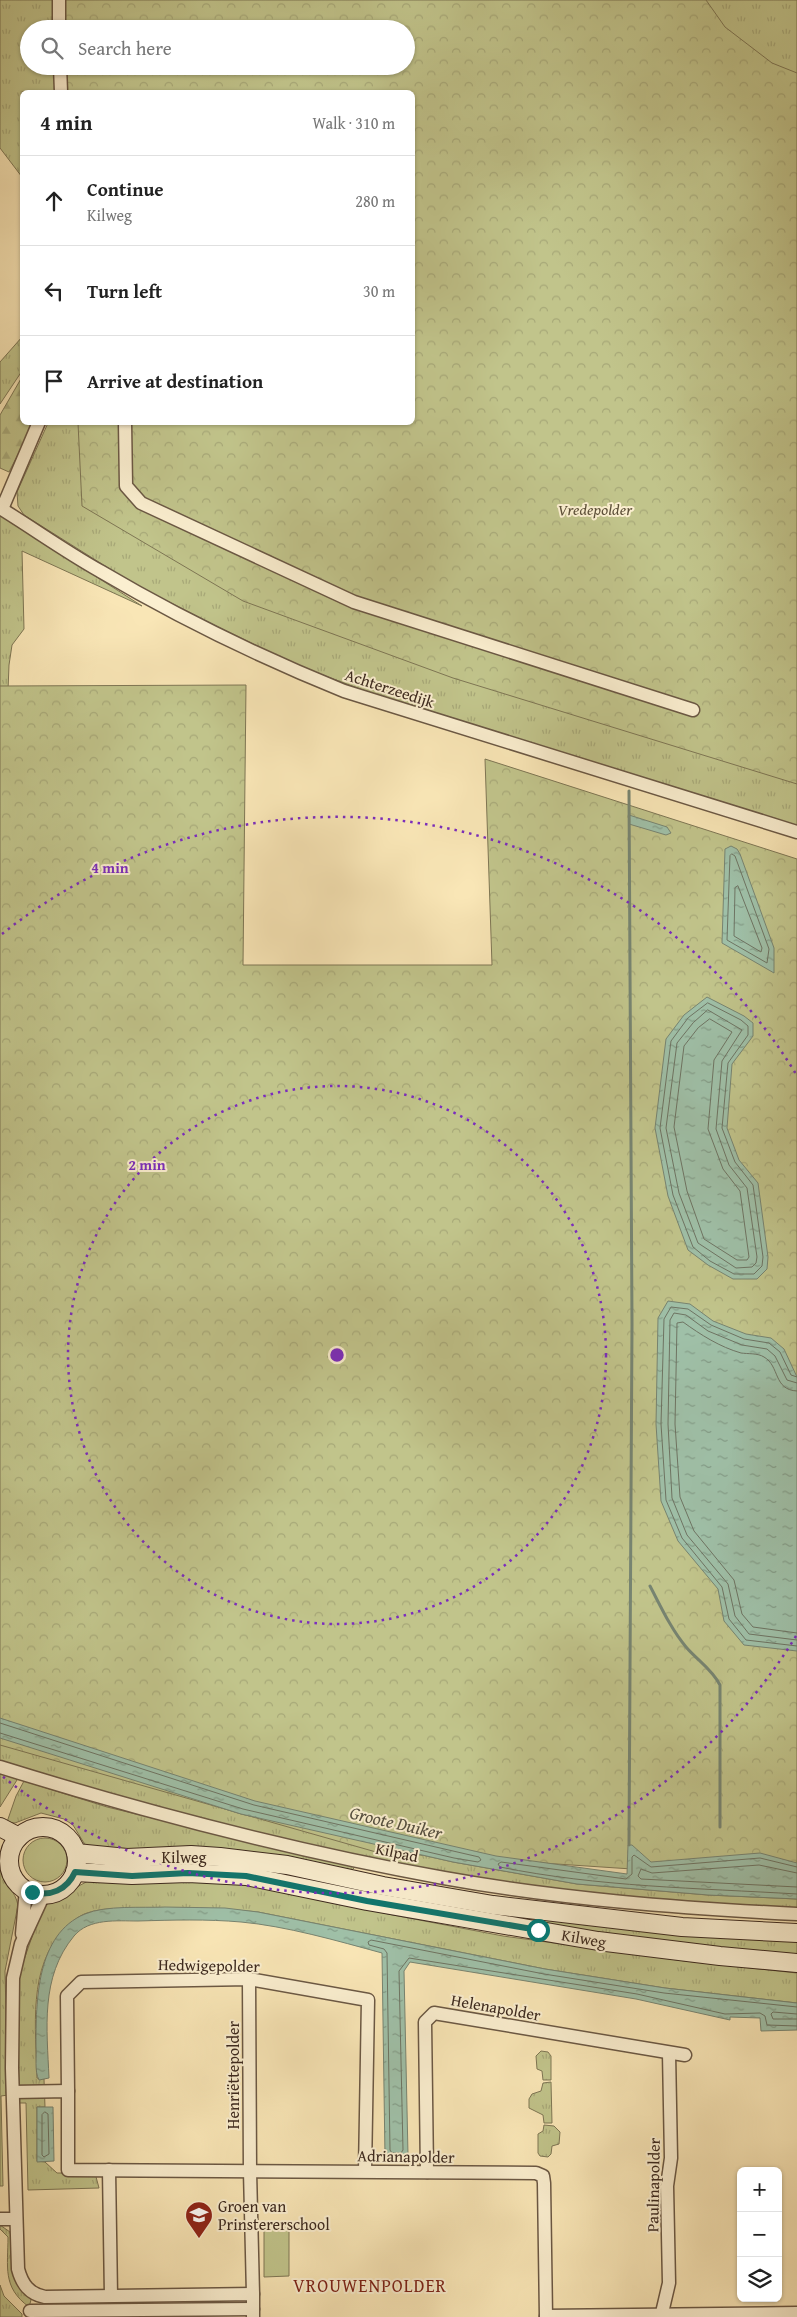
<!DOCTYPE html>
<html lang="en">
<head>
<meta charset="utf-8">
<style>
  :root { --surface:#fff; --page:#f2f2f2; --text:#222; --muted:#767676; --line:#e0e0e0 }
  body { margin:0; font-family:"Gentium Book Plus",serif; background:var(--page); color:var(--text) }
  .controls { position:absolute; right:15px; bottom:15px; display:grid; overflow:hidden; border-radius:8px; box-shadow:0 1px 4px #0004 }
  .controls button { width:45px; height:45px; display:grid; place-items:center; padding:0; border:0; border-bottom:1px solid var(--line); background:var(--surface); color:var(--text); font:25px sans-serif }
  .stop { position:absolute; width:15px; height:15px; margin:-11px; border:4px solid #0f766e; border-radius:50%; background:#fff }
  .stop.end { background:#0f766e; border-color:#fff; box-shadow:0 1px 5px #0008 }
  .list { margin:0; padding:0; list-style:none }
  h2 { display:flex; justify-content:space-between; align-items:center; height:65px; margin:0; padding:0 20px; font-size:21px }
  h2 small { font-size:16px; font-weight:400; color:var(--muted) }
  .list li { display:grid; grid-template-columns:32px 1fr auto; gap:15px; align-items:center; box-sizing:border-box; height:90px; padding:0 20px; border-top:1px solid var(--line) }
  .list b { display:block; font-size:19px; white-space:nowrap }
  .list p { margin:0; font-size:16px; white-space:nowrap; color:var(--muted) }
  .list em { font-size:16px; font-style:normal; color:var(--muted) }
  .icon { flex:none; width:28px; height:28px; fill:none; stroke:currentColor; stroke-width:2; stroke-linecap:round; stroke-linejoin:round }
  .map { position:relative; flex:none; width:797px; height:2317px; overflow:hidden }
  .search { position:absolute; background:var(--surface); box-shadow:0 1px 4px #0004; left:20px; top:20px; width:395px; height:55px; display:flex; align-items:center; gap:12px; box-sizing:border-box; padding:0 18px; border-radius:28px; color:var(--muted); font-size:19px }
  .panel { position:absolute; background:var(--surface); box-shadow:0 1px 4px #0004; left:20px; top:90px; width:395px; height:335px; border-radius:8px }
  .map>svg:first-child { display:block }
  .grass { fill:url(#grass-tufts); stroke:#7e7654 }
  .forest { fill:url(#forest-firs); stroke:#7e7654 }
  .park { fill:url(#park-crowns); stroke:#7e7654 }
  .garden { fill:#c1c48b; stroke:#7e7654 }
  .water { fill:url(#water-ripples); stroke:#778471 }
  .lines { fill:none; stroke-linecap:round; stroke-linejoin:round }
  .shore { stroke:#6e7463; stroke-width:1 }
  .stream { stroke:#778471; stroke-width:3 }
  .minor-casing { stroke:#6b5844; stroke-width:15 }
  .secondary-casing { stroke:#3c291e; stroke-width:20 }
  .minor { stroke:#fbefd0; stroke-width:12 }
  .secondary { stroke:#fbefd0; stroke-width:18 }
  .route { stroke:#0f766e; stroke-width:6 }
  .ring { fill:none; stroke:#7b2cbf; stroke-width:2.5; stroke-dasharray:2.5 5 }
  .labels { text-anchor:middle; stroke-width:4; stroke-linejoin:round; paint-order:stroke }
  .park-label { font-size:16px; font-style:italic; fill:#5d5039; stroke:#fbefd0 }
  .street-label { font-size:16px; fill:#3c291e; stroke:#fbefd0 }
  .poi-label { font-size:16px; fill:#3c291e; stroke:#fbefd0; text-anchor:start }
  .water-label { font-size:18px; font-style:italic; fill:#554f40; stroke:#fbefd0 }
  .neighbourhood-label { font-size:18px; letter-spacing:1px; fill:#7a1f14; stroke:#fbefd0 }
  .centre { fill:#7b2cbf; stroke:#fbefd0; stroke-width:2.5 }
  .ring-label { font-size:15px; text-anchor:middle; font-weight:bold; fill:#7b2cbf; stroke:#fbefd0; stroke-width:4; stroke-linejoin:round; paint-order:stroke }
</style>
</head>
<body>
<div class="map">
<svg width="797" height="2317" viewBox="0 0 797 2317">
  <defs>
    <pattern id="grass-tufts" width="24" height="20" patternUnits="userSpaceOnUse" patternTransform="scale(1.25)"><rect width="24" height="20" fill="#c1c48b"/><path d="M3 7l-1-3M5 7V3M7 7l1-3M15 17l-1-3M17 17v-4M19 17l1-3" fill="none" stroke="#a7a878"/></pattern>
    <pattern id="forest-firs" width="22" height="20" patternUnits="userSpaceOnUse" patternTransform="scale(1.25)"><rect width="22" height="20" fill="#c1c48b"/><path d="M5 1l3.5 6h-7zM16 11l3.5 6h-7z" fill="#a7a878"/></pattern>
    <pattern id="park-crowns" width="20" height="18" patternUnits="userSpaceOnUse" patternTransform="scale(1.25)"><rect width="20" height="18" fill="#c1c48b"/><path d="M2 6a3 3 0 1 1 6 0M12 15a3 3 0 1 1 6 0" fill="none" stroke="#a7a878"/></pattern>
    <pattern id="water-ripples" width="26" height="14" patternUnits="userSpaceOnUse" patternTransform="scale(1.25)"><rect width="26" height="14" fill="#9fc0a8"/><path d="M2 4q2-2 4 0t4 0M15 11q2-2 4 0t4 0" fill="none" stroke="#839c88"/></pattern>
  </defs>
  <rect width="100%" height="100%" fill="#f9e6b6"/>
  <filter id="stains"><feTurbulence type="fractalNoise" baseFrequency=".004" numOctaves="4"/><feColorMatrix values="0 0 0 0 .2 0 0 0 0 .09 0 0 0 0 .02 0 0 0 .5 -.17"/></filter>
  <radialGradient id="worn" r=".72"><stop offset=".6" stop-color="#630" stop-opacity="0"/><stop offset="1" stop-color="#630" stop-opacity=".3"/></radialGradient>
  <!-- grass -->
  <g class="grass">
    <path d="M0,0h53l2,29h-26v37h26l1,26h-34v85l-22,-29z"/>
    <path d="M694,0h103v105z"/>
    <path d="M22,337v34l-22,33v-42z"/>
    <path d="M48,423h69l680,327v77l-426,-134 -78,-29 -156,-78 -113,-71 -6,-9 -1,-14z"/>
    <path d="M0,515l142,91 -120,-55 2,78 -12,16 -3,20 -9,230z"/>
    <path d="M0,1738l241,76 212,48 124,22 131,11 89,4v11l-245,-20 -96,-14 -135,-28 -121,-29 -200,-56z"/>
    <path d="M0,1772l16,5 1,3 -17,27z"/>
    <path d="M24,1781l83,26 248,60 -3,3 -113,-20 -44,-3 -74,4 -34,-3 -14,-23 -9,-6 -23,-6 -26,10 -8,-1 9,-26z"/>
    <path d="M178,1862l85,7 248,46 75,10 64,6 147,9v14l-119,-9 -568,-82z"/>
    <path d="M0,1870c5,13 15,21 18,35l-13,66 3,124 -7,1 2,90h-3z"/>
    <path d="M190,1879l67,6 136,30 110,21 182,25 112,12v30l-132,-15 -120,-19 -287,-57c-38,-4 -76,-5 -115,-4 -18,1 -39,-1 -56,5 -9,3 -15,9 -22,16 -38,37 -29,101 -28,149l7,1 1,28h-8v54l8,1 12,11h38l4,15 -71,2 -2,-87h-7l-1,-126 24,-69 7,-6 39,-21z"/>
    <path d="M541,2051l7,1 3,4v24h-8l-1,-9 -5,-2 -1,-13z"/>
    <path d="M551,2082l1,41h-8l-1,-8 -14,-7v-9l3,-5 9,-3 2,-8z"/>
    <path d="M544,2125l10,1 6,6 -1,12 -7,2 -1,8 -3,3 -8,-1 -2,-3v-19l5,-3z"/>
    <path d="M0,2225l10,7 21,68 -2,7c-27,-20 -21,-40 -21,-70l-8,-8z"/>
    <path d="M0,2285l4,11 18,18v3h-22z"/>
  </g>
  <!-- forest -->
  <path class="forest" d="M22,377v45l12,1 -25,49 -9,-4v-53z"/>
  <!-- park -->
  <g class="park">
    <path d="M57,0h649l19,27 47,36 25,10v711l-344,-106 -210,-77 -161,-95 -4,-83 334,-1v-330h-350l-2,-26h346v-37h-347z"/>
    <path d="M246,685l-3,280h249l-7,-206 312,100v1021l-421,-28 -376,-107v-1059z"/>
  </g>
  <!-- garden -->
  <g class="garden">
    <circle cx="45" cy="1860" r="22"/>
    <path d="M264,2224h25v52l-25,1z"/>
  </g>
  <!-- water -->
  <g class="water">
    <path d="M629,815l38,12 4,6 -5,2 -37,-11z"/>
    <path d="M731,846l6,3 3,5 34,94v25l-52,-30 3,-94z"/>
    <path d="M707,997l37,19 9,7v13l-21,28 -5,64 12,32 19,23 10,74 -1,12 -10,10h-24l-25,-14 -20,-15 -20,-54 -13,-68 11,-89 18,-24z"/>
    <path d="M668,1301l22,3 23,17 33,13 25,4 13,11 13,28v274l-53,-6 -20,-24 -6,-32 -40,-48 -17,-40 -5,-77 2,-106z"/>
    <path d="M0,1718l255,83 241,55 131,18 1,-29h4l19,17 109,-9 37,10v36l-89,-4 -131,-11 -124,-22 -212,-48 -241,-76z"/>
    <path d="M165,1907l60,1 33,4 287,57 120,19 132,15v27l-36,1 -1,-13 -30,-1v3l-94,-21 -226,-37 -6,9 4,184 -5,3 -18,-1 -3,-204c-44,-12 -96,-27 -141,-31 -34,-3 -68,-2 -103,-1 -21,0 -49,-3 -64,15 -34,41 -27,93 -25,142l-10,2c-5,-9 -2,-24 -3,-34 0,-44 0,-112 49,-132 21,-9 57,-6 80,-7z"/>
    <path d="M37,2107h16l1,54 -17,1z"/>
  </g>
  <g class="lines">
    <!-- shore -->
    <g class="shore">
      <path d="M732,854l3,2 34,93 -2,14 -40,-23 3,-84z"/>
      <path d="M738,886l24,62 -1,4 -27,-16 1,-48z"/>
      <path d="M708,1003l33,17 7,6v9l-20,28 -6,65 13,34 18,23 10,72 -1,9 -8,8h-20l-24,-13 -17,-14 -20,-52 -13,-67 11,-87 17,-23z"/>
      <path d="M708,1010l34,20 -20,31 -6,68 13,36 18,23 10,69 -1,6 -4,4 -16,1 -38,-25 -19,-50 -13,-65 11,-85 16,-20z"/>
      <path d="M710,1019l22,13 -18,28 -6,69 15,40 17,22 9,66 -2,3h-10l-33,-21 -17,-48 -13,-64 10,-81 14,-18z"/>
      <path d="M797,1377l-6,-2 -11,-23 -11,-9 -25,-4 -33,-14 -23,-16 -17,-2 -7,12 -3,105 5,76 16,38 40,49 7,32 17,21 51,6"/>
      <path d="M797,1383l-10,-3 -12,-24 -8,-7 -25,-4 -34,-14 -22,-16 -12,-2 -4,7 -2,104 4,74 15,37 41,49 7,32 14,18 48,6"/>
      <path d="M797,1391c-24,-1 -17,-25 -33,-34 -6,-4 -16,-3 -23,-4 -21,-6 -40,-18 -58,-31l-6,1 -2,101 5,73 14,34 40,49 8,34 11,13 44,6"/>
      <path d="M0,1723l254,82 225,52 2,3 -3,2 -24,-4 -211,-49 -243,-76"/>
      <path d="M797,1867l-37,-9 -109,9 -17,-12 -2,2v17l-6,5 -125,-17 -3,2 2,3c98,20 198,21 297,27"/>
      <path d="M797,1873l-38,-8 -107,8 -11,-4 -3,7 3,3 156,8"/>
      <path d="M797,2007l-133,-14 -120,-19 -173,-34 -3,2 1,3 15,4 3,4 3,197 2,3h9l2,-3 -4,-179 10,-13 228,36 88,20 35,-1 5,3 2,9 30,1"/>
      <path d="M797,2014l-24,-2 -2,2 2,5h24"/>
      <path d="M45,2112l3,2 1,40 -5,3 -2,-2v-40z"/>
    </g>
    <!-- stream -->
    <g class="stream">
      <path d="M629,791l3,533 -3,521"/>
      <path d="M650,1586c11,21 21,43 36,61 11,13 26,22 34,38v142"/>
    </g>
    <!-- minor casing -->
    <g class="minor-casing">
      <g id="minor">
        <path d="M59,0v29"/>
        <path d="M60,66l1,26"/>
        <path d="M125,422l1,64 15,17 213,99 339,108"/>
        <path d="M0,508c34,21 66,44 100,63 78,46 160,86 244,120l453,141"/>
        <path d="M2,509l37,-87"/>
        <path d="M0,1767c145,45 294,84 444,111 116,21 235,30 353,36"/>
        <path d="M44,1894l-23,50 -8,34 -1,90 6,201c4,15 11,25 27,28l208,-3v23"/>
        <path d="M22,1934l4,-45"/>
        <path d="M249,1979l1,192 3,123"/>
        <path d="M68,2091l-1,-95 14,-14 168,-3 119,21 -3,171"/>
        <path d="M13,2092l55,-1v79l468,3 7,3 1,7 2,134"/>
        <path d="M109,2170l2,126"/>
        <path d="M427,2172l-2,-150 9,-9 251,42"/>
        <path d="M0,2219h16"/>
        <path d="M30,2311l223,-2"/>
        <path d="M546,2316l251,-3"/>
        <path d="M661,2317l8,-34 -2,-97 4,-28 -2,-105"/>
      </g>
    </g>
    <!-- secondary casing -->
    <g class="secondary-casing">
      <g id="secondary">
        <path d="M0,1827l19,10"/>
        <circle cx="43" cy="1861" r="34"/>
        <path d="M76,1853l51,5 64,-3 29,2 67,8 96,21 110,19 189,22 115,6"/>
        <path d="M75,1872l57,3 56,-2 58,3 121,25 231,40 122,15 77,7"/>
      </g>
    </g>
    <!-- minor -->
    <use href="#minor" class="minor"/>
    <!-- secondary -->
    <use href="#secondary" class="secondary"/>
  </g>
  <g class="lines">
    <!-- route -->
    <path class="route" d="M32,1892c18,5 35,-2 43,-20l57,4 56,-3 58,3 121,25 171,29"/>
  </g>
  <!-- distance rings -->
  <g class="ring">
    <circle cx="337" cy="1355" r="269"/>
    <path d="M796 1636A538 538 0 0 1 2 1776M2 934A538 538 0 0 1 796 1074"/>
  </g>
  <!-- icons -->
  <defs>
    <g id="school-pin" transform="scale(1.4375)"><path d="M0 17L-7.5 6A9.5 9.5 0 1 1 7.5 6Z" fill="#8f2418" stroke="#fbefd0"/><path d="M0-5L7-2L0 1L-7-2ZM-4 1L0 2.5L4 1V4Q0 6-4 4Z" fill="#fff"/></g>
  </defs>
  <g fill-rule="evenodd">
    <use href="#school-pin" x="199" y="2215"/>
  </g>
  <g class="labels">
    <!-- park labels -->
    <g class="park-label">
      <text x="595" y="515">Vredepolder</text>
    </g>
    <!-- street labels -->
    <g class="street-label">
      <text transform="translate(390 688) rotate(18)" y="6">Achterzeedijk</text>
      <text transform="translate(397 1852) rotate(12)" y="6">Kilpad</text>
      <text x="184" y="1863">Kilweg</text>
      <text transform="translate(584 1938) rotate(10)" y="6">Kilweg</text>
      <text transform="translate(209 1965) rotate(1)" y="6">Hedwigepolder</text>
      <text transform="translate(496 2007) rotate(10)" y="6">Helenapolder</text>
      <text transform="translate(233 2075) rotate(-90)" y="6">Henriëttepolder</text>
      <text transform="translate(406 2156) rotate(1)" y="6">Adrianapolder</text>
      <text transform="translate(653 2185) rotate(-89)" y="6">Paulinapolder</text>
    </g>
    <!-- poi labels -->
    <g class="poi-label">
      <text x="218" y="2212">Groen van<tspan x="218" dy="18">Prinstererschool</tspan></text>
    </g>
    <!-- water labels -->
    <g class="water-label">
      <text transform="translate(396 1823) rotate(13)" y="6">Groote Duiker</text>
    </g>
    <!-- neighbourhood labels -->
    <g class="neighbourhood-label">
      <text x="370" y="2292">VROUWENPOLDER</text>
    </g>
  </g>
  <circle cx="337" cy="1355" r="8" class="centre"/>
  <g class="ring-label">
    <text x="110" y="873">4 min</text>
    <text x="147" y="1170">2 min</text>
  </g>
  <rect width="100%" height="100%" filter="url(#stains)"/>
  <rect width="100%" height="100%" fill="url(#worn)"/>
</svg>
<div class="controls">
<button>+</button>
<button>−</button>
<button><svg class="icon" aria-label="layers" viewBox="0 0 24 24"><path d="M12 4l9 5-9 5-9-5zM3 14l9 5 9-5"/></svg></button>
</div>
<div class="stop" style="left:538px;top:1930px"></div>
<div class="stop end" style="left:32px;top:1892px"></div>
<div class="search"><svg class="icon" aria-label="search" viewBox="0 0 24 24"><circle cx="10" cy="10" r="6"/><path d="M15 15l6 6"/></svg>Search here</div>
<section class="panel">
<h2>4 min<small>Walk · 310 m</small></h2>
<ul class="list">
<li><svg class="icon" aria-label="ahead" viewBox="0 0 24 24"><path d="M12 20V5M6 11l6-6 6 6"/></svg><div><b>Continue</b><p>Kilweg</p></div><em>280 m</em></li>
<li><svg class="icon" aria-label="left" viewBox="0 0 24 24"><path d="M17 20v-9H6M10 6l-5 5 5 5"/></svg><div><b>Turn left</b></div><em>30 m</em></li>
<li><svg class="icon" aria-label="arrive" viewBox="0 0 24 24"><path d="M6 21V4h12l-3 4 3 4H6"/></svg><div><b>Arrive at destination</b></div></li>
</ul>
</section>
</div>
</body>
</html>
